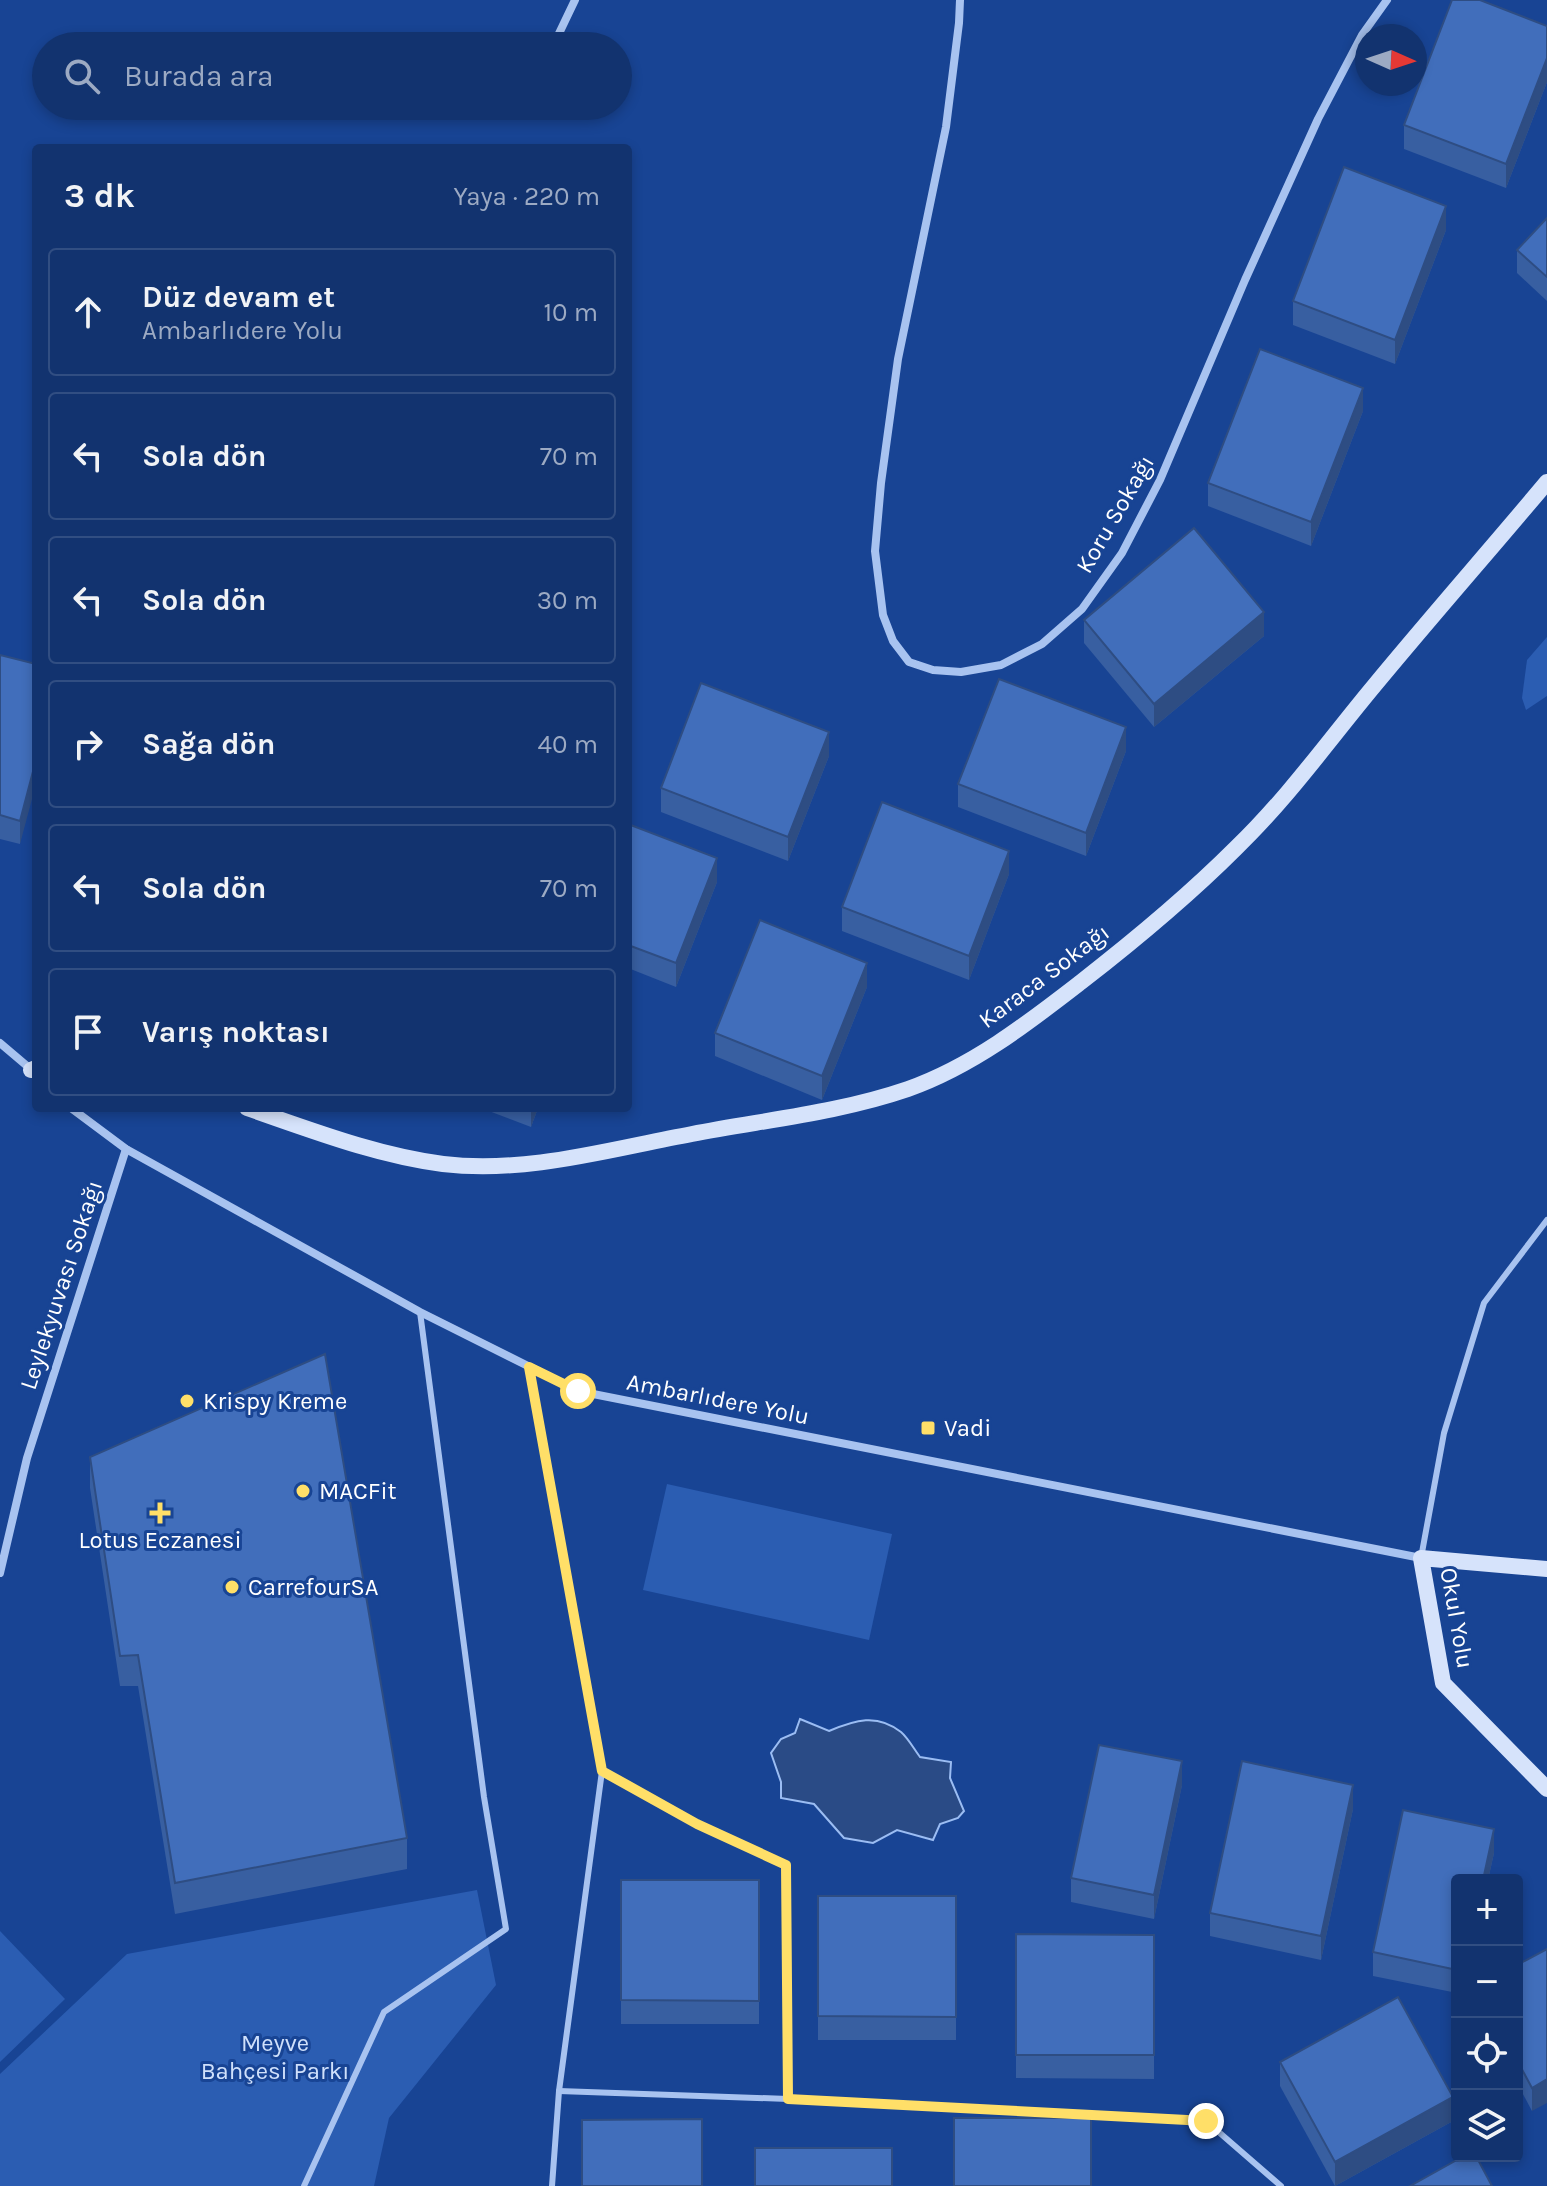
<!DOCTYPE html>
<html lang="tr">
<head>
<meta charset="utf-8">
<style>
  :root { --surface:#12336f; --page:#1f3f77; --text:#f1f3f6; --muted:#9caac3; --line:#314e82 }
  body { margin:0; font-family:Karla,sans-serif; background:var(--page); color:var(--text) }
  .controls { position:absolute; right:24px; bottom:24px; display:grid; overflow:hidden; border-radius:8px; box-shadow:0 4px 12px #0003 }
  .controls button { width:72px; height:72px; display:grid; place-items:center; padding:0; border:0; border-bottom:2px solid var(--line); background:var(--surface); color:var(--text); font:40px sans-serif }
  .compass { position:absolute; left:1355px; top:24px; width:72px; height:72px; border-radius:50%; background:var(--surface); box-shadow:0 4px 12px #0003; rotate:93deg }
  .stop { position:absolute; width:24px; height:24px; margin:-18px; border:6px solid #ffdf68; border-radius:50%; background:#fff }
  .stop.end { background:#ffdf68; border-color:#fff; box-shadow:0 2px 8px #0008 }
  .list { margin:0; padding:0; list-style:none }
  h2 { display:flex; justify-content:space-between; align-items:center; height:104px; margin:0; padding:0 32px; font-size:34px }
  h2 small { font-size:26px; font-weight:400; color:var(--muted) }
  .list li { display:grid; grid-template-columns:52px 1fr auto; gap:24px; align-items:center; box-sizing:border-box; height:128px; margin:0 16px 16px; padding:0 16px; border:2px solid var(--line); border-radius:8px }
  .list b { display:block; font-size:30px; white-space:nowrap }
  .list p { margin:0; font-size:26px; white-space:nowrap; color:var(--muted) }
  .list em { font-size:26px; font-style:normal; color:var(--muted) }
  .icon { flex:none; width:44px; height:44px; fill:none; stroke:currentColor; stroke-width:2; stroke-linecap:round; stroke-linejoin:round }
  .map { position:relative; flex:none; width:1547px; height:2186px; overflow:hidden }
  .search { position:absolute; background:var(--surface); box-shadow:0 4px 12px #0003; left:32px; top:32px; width:600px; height:88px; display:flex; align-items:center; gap:20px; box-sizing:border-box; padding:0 28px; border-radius:44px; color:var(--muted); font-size:30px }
  .panel { position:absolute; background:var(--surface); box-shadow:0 4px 12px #0003; left:32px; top:144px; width:600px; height:968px; border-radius:8px }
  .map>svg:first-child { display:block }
  .green { fill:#2b5db2 }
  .water { fill:#2a4b86; stroke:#9bbdf3; stroke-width:2 }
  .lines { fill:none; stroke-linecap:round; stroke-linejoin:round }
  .lane { stroke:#a8c3f0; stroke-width:6 }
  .street { stroke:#a8c3f0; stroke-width:8 }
  .secondary { stroke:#d6e3fb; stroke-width:16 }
  .wall { fill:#385fa1 }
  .shaded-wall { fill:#2e4d83 }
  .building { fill:#416ebb; stroke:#2e4d83; stroke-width:2 }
  .route { stroke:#ffdf68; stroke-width:10 }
  .poi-dot { fill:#ffdf68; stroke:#184494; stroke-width:3 }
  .labels { text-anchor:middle; stroke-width:6; stroke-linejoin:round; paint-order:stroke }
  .street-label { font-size:24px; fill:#fff; stroke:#184494 }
  .poi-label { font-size:24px; fill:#fff; stroke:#184494; text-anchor:start }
  .park-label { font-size:24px; fill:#cfe0fb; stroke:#184494 }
</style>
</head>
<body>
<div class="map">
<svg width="1547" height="2186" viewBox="0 0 1547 2186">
  <rect width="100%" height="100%" fill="#184494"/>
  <!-- green -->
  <g class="green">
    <path d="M1547,637v59l-21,14 -4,-12 5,-38z"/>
    <path d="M667,1484l225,50 -23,106 -226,-50z"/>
    <path d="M477,1890l19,95 -107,133 -15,68h-374v-112l127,-120z"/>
    <path d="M0,1931l65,68 -65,63z"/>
  </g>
  <!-- water -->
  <path class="water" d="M800,1719l29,12c26,-11 48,-18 72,1 7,6 13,17 19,25l31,5 -1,16 14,33 -6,7 -18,6 -7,16 -36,-10 -24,13 -29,-5 -30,-34 -33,-6v-16l-10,-29 10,-14 14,-6z"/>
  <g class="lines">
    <!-- lane -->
    <g class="lane">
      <path d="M529,1367l73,404 -43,320 -7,95"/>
      <path d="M1421,1558l23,-125 40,-130 63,-83"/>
      <path d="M559,2091l229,8 418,22 75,65"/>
      <path d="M304,2186l80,-174 122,-83 -22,-132 -64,-485"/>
    </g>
    <!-- street -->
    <g class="street">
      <path d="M960,0l-1,23 -13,104 -48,232 -17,124 -6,68 8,64 10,26 16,21 24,8 28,2 40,-7 41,-21 40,-35 40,-56 38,-73 85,-200 73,-161 44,-84 25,-35"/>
      <path d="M553,46l22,-46"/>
      <path d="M520,107l1,-1"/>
      <path d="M0,1043l33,28"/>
      <path d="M71,1108l55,41 294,163 158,79 843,167"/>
      <path d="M0,1573l27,-115 99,-309"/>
      <path d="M602,1771l95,53 89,41 2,234"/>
    </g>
    <!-- secondary -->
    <g class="secondary">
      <path d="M31,1070l5,-2"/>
      <path d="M247,1108c64,22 128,47 196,56 84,10 167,-15 249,-30 72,-14 146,-21 216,-45 65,-23 120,-66 173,-107 54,-42 107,-86 155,-134 51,-49 93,-108 138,-162 57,-69 116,-136 173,-204"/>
      <path d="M1547,1569l-126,-11 22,125 104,106"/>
    </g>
  </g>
  <!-- wall -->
  <g class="wall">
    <path d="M1547,26v56l-41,106 -102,-39v-24z"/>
    <path d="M1547,218v83l-30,-28v-23z"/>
    <path d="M1446,230l-51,134 -102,-39v-24z"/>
    <path d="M1363,411l-52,135 -103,-40v-23z"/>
    <path d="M1084,620l180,16 -110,91 -70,-84z"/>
    <path d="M0,655l36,9 -16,180 -20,-5z"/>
    <path d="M1126,751l-40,105 -128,-49v-23z"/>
    <path d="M829,756l-41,105 -127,-49v-24z"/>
    <path d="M628,824l89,58 -41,105 -48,-19z"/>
    <path d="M1009,874l-40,106 -127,-49v-24z"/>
    <path d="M867,987l-45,113 -107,-44v-23z"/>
    <path d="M481,1108h57l-7,19z"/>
    <path d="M90,1457l317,381v31l-232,45 -37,-228h-18l-30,-198z"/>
    <path d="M1182,1785l-28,134 -83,-17v-24z"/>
    <path d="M1353,1809l-32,151 -111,-24v-23z"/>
    <path d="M1403,1810l91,19v24l-6,27h-31v113l-84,-17v-24z"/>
    <rect x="621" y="1880" width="138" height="144"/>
    <rect x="818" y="1896" width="138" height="144"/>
    <path d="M1016,1934l138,1v144l-138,-1z"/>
    <path d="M1547,1949l-15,162 -15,-28v-118z"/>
    <path d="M1280,2062l173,59 -118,65 -55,-100z"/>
  </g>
  <!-- shaded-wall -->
  <g class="shaded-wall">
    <path d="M1547,58v24l-41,106v-24z"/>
    <path d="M1446,206v24l-51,134v-24z"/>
    <path d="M1363,388v23l-52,135v-24z"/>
    <path d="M1264,612v24l-110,91v-23z"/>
    <path d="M1126,727v24l-40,105v-23z"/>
    <path d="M829,732v24l-41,105v-24z"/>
    <path d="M36,760v24l-16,60v-23z"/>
    <path d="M1009,851v23l-40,106v-24z"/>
    <path d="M717,858v24l-41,105v-24z"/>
    <path d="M867,963v24l-45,113v-24z"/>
    <path d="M531,1108h7l-7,19z"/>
    <path d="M1182,1761v24l-28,134v-24z"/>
    <path d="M1353,1785v24l-32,151v-24z"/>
    <path d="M1494,1829v24l-6,27h-5z"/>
    <path d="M1547,2079v24l-15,8v-23z"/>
    <path d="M1453,2097v24l-118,65v-24z"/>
  </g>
  <!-- building -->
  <g class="building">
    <path d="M1452,0h28l67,26v32l-41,106 -102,-39z"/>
    <path d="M1344,167l102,39 -51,134 -102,-39z"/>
    <path d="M1547,218v59l-30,-27z"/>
    <path d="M1260,349l103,39 -52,134 -103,-39z"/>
    <path d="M1194,528l70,84 -110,92 -70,-84z"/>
    <path d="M0,655l36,9v96l-16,61 -20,-6z"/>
    <path d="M999,679l127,48 -40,106 -128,-49z"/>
    <path d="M701,683l128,49 -41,105 -127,-49z"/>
    <path d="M882,802l127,49 -40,105 -127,-49z"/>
    <path d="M628,824l89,34 -41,105 -48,-18z"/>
    <path d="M760,920l107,43 -45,113 -107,-43z"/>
    <path d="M325,1354l82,484 -232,45 -37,-228 -18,1 -30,-199z"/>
    <path d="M1099,1745l83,16 -28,134 -83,-17z"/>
    <path d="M1242,1761l111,24 -32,151 -111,-23z"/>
    <path d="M1403,1810l91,19 -11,51h-26v90l-84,-18z"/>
    <path d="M621,1880h138v121l-138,-1z"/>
    <path d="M818,1896h138v121l-138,-1z"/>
    <path d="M1016,1934l138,1v120h-138z"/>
    <path d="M1547,1949v130l-15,9 -15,-28v-95z"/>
    <path d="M1398,1997l55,100 -118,65 -55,-100z"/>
    <rect x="954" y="2118" width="137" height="68"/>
    <path d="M702,2119v67h-120v-66z"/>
    <rect x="755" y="2148" width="137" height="38"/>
    <path d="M1464,2156h12l16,30h-82z"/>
  </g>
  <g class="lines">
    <!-- route -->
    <path class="route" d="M578,1391l-49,-24 73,404 95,53 89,41 2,234 418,22"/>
  </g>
  <!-- markers -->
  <g class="poi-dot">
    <circle cx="187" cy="1401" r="8"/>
    <rect x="920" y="1420" width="16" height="16" rx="4"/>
    <circle cx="303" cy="1491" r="8"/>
    <path d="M156 1501h8v8h8v8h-8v8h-8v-8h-8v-8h8z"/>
    <circle cx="232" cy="1587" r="8"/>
  </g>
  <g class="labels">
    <!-- street labels -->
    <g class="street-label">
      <text transform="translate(1115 514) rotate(-60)" y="8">Koru Sokağı</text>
      <text transform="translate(1044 976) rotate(-37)" y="8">Karaca Sokağı</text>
      <text transform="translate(61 1285) rotate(-72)" y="8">Leylekyuvası Sokağı</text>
      <text transform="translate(718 1399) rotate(11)" y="8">Ambarlıdere Yolu</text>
      <text transform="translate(1457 1618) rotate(80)" y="8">Okul Yolu</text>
    </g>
    <!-- poi labels -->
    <g class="poi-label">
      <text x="203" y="1409">Krispy Kreme</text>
      <text x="944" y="1436">Vadi</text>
      <text x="319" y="1499">MACFit</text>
      <text x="160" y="1548" text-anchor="middle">Lotus Eczanesi</text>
      <text x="248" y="1595">CarrefourSA</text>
    </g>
    <!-- park labels -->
    <g class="park-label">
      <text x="275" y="2051">Meyve<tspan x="275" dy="28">Bahçesi Parkı</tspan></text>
    </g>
  </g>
</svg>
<div class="controls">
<button>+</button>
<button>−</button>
<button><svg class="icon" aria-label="locate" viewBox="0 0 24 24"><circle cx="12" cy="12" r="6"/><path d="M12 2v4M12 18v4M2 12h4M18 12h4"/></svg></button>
<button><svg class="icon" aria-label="layers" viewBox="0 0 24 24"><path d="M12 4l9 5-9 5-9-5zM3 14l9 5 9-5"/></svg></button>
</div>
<svg class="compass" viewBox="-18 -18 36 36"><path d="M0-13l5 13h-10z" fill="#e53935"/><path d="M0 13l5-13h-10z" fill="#9caac3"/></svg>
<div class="stop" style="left:578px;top:1391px"></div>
<div class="stop end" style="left:1206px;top:2121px"></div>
<div class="search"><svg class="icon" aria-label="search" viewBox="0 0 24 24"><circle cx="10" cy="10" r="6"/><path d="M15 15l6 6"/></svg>Burada ara</div>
<section class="panel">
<h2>3 dk<small>Yaya · 220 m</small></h2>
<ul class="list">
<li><svg class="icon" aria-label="ahead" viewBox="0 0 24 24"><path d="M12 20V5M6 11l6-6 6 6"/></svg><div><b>Düz devam et</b><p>Ambarlıdere Yolu</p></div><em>10 m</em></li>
<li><svg class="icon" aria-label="left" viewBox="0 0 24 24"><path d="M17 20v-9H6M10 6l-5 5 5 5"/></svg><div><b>Sola dön</b></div><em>70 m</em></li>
<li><svg class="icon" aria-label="left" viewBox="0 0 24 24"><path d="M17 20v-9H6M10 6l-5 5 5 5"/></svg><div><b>Sola dön</b></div><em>30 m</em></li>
<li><svg class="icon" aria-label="right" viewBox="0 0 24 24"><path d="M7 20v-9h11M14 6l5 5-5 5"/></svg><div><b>Sağa dön</b></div><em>40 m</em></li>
<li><svg class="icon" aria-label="left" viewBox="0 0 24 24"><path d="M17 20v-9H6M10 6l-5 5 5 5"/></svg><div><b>Sola dön</b></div><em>70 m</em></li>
<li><svg class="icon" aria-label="arrive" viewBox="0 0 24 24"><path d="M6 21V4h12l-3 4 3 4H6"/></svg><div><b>Varış noktası</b></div></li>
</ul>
</section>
</div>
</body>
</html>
